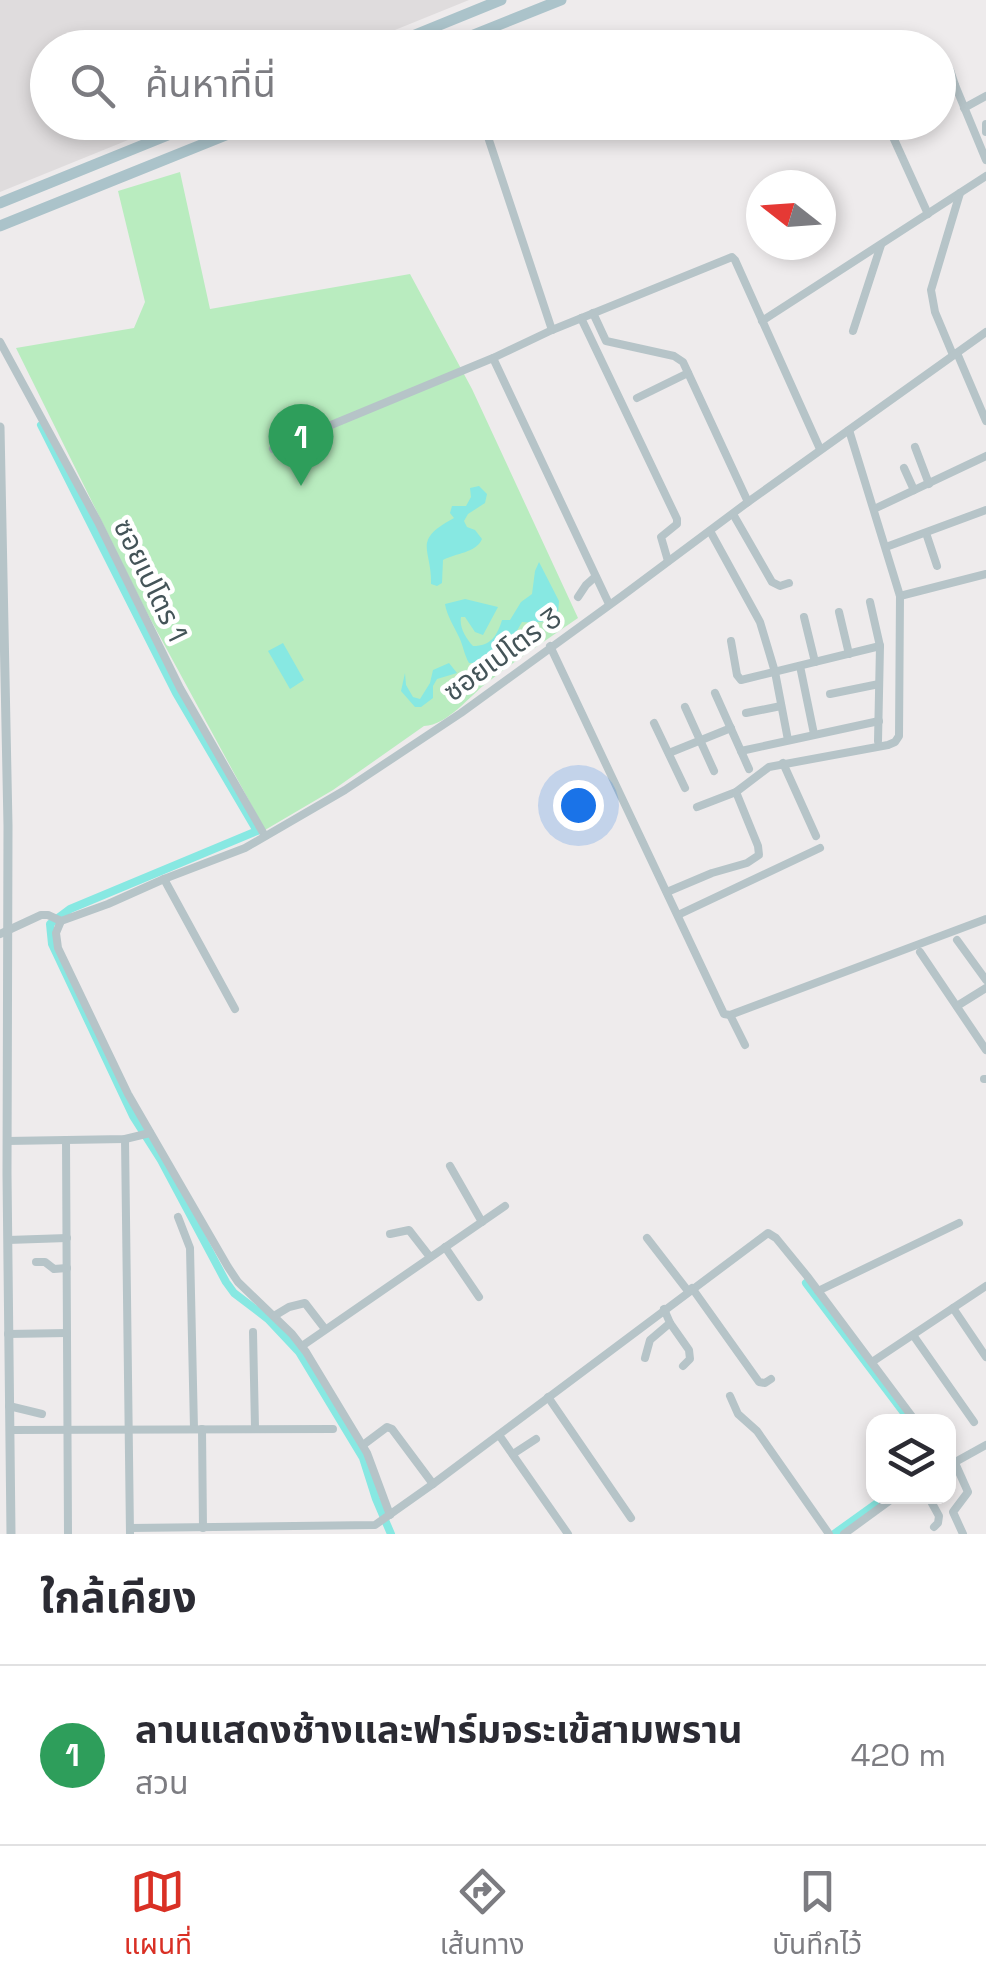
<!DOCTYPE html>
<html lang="th">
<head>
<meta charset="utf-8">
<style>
  :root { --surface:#fff; --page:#f2f2f3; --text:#2b2b33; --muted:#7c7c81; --line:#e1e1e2; --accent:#d93025 }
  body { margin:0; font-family:"Space Grotesk","Noto Sans Thai",sans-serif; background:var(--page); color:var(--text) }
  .controls { position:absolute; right:30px; bottom:30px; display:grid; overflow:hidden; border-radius:20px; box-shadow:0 5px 15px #0003 }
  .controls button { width:90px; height:90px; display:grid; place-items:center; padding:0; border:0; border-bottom:2px solid var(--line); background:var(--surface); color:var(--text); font:50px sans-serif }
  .compass { position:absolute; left:746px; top:170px; width:90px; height:90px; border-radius:50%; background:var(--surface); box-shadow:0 5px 15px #0003; rotate:287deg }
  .you { position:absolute; left:578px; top:805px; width:35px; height:35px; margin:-25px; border:8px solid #fff; border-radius:50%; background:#1a73e8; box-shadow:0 0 0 15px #1a73e833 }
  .badge { display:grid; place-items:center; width:65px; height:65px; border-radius:50%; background:var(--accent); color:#fff; font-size:32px; font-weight:700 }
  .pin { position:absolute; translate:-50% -82px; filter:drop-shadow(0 2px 5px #0008) }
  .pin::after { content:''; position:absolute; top:52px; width:35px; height:30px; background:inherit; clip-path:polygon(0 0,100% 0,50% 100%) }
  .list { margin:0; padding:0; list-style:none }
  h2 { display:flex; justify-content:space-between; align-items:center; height:130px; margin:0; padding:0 40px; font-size:42px }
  h2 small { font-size:32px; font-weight:400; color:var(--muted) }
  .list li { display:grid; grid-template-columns:65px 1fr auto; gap:30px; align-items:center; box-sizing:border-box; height:180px; padding:0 40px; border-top:2px solid var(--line) }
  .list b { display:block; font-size:38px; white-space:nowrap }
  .list p { margin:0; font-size:32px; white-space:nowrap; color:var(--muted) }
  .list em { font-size:32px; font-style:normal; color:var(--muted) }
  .icon { flex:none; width:55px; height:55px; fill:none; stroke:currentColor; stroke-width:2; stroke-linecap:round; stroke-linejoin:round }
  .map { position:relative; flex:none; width:986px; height:1534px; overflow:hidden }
  .search { position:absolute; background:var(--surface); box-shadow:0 5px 15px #0003; left:30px; right:30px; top:30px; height:110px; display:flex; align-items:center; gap:25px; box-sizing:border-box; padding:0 35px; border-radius:55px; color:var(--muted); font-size:38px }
  .sheet { height:310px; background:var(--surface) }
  nav { display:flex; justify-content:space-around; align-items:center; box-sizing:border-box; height:140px; border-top:2px solid var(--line); background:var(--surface); font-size:28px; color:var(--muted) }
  nav a { display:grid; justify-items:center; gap:5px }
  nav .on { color:var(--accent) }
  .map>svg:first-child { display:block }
  .education { fill:#dfdcdd }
  .green { fill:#b9ecbf }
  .water { fill:#87e8e2 }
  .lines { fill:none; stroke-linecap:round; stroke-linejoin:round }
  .canal { stroke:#87e8e2; stroke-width:8 }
  .minor { stroke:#b6c4c8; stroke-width:8 }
  .tertiary { stroke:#b6c4c8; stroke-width:9 }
  .primary { stroke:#abc3ca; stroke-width:11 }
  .labels { text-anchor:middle; stroke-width:9; stroke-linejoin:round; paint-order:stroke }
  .street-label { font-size:28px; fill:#445458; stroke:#fff }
</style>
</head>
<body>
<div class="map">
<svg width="986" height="1534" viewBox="0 0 986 1534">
  <rect width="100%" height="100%" fill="#eeebec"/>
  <!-- education -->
  <path class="education" d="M0,0h469l-116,47 -305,1v74l122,1 -170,69z"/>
  <!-- green -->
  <path class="green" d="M180,172l30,137 200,-35 62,115 106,229c-30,21 -61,41 -90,64 -19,14 -40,43 -64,44l-91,64 -68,40 -119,-219 -130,-263 118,-20 11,-26 -27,-111z"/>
  <!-- water -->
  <g class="water">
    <path d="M479,486l8,8 -2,9 -17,11 -4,7 3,6 8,3 7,9c-6,14 -26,14 -39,21l-1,23 -5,3 -6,-2c1,-36 -20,-43 23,-66l-4,-5 2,-7h14l5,-9 -1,-9z"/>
    <path d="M539,562l20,39 -1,13c-11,9 -22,9 -36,8l-22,38 -6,3h-25c-5,-9 -6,-18 -10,-26 -5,-11 -12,-21 -14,-33l20,-5 33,8 -15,28 -8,-3 -10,-15h-4c-2,10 5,22 12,29 18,0 24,-10 29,-26h8l11,-18 11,-8 3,-23z"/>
    <path d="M283,643l21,37 -14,9 -22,-38z"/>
    <path d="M449,663l8,10 -20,6 -4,7v12l-12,9h-6l-14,-16 4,-18 1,12 7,12 7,2 10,-16 3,-13z"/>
  </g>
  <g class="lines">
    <!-- canal -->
    <g class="canal">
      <path d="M41,425l135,268 81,138 -187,78 -20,15 2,20 81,172 28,44 65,122 8,11 34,26 31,33 64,106 13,41 15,35"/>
      <path d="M806,1283l105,139"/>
      <path d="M834,1534l53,-38"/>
    </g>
    <!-- minor -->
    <g class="minor">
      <path d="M950,70l5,15"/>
      <path d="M938,91l17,-6 31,75"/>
      <path d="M964,108l22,-12"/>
      <path d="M483,122l69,208"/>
      <path d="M986,124v8"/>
      <path d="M888,126l40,88"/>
      <path d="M593,313l13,28 68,15 9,6 65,140"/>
      <path d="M581,318l96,201v5l-16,13 7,24"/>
      <path d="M762,321l224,-145"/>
      <path d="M853,331l28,-86"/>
      <path d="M0,342l98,180 82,166 85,148"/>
      <path d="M957,353l29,68"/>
      <path d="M953,355l-18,-43 -4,-22 29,-97"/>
      <path d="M493,358l116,246"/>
      <path d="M637,398l51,-25"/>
      <path d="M915,447l14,37"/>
      <path d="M273,449l220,-91 59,-28 180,-73 3,3 85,189"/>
      <path d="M904,468l10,22"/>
      <path d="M874,509l112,-53"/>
      <path d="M733,514l39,68 8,4 9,-3"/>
      <path d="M710,531l50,91 15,50 13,68"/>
      <path d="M926,533l11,33"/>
      <path d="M886,547l100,-37"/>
      <path d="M900,596l86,-22"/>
      <path d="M578,597l8,-12 9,-8"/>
      <path d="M839,612l10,42"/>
      <path d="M804,617l11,45"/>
      <path d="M731,641l6,34 4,5 139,-34 -10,-44"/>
      <path d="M550,646l174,368 6,1 15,30"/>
      <path d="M800,666l14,68"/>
      <path d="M715,693l34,76"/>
      <path d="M830,694l49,-10"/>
      <path d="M685,707l29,64"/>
      <path d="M746,713l35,-7"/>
      <path d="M654,723l31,65"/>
      <path d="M878,741l2,-95"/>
      <path d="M741,751l138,-30"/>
      <path d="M669,753l62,-25"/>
      <path d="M783,763l33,73"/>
      <path d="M697,807l39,-15 33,-25 119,-22 7,-3 4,-6 1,-140 -51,-166"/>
      <path d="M164,879l71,130"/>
      <path d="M667,892l45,-19 35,-10 12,-8 -1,-9 -22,-54"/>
      <path d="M678,915l142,-67"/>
      <path d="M61,921l-5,12 2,15 70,146 100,173 10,15 54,52 14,18 61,101 23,62"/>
      <path d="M0,934l41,-19h7l13,6 47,-17 56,-25 81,-31 100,-58 116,-77 161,-117 126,-94 238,-170"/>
      <path d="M957,940l29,40"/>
      <path d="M920,952l66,98"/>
      <path d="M957,1006l29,-18"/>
      <path d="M730,1015l256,-96"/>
      <path d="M984,1079h2"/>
      <path d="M125,1139l5,395"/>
      <path d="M66,1140l2,394"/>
      <path d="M7,1141l118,-2 25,-6"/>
      <path d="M450,1166l32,56"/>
      <path d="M178,1217l12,31 4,181"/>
      <path d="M390,1234l19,-4 21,27"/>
      <path d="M647,1238l41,53"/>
      <path d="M8,1240l59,-2"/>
      <path d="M445,1247l34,50"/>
      <path d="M36,1262h9l9,7 13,-1"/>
      <path d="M692,1288l67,94 6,1 6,-4"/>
      <path d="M818,1291l141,-68"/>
      <path d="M953,1308l33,49"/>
      <path d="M274,1316l15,-9 16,-4 20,26"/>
      <path d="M670,1323l19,27 1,9 -7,7"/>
      <path d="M253,1332l2,96"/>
      <path d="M8,1334l59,-1"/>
      <path d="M913,1335l61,87"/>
      <path d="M302,1346l203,-140"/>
      <path d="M645,1358l5,-18 20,-17 -6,-14"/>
      <path d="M872,1362l114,-76"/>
      <path d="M730,1396l8,18 19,17 72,103"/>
      <path d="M548,1397l83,121"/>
      <path d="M9,1406l33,8"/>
      <path d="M202,1429l1,99"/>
      <path d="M10,1430l323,-1"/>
      <path d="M499,1435l69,99"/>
      <path d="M363,1445l24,-18 5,2 41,55"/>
      <path d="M513,1454l23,-15"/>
      <path d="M955,1463l13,29 -15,20 10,22"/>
      <path d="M948,1466l38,-21"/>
      <path d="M928,1496l11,20 -1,7 -4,4"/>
      <path d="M130,1528l245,-3 58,-41 335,-251 8,5 31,38 109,146"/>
      <path d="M844,1534l52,-38"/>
    </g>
    <!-- tertiary -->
    <path class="tertiary" d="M0,427l8,399 -1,348 4,360"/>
    <!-- primary -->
    <g class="primary">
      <path d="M383,48l118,-48"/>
      <path d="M441,48l120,-48"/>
      <path d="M0,203l200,-81"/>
      <path d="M0,226l258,-104"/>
    </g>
  </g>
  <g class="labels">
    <!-- street labels -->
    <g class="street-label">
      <text transform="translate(151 580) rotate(64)" y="10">ซอยเปโตร 1</text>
      <text transform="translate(502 654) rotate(-36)" y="10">ซอยเปโตร 3</text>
    </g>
  </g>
</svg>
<div class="controls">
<button><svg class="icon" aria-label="layers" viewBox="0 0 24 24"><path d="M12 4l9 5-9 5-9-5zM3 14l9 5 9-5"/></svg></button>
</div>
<svg class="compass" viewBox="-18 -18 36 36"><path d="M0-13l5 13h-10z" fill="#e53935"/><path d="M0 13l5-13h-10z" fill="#7c7c81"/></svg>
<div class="you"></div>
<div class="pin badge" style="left:301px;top:486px;background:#2e9e5b">1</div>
<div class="search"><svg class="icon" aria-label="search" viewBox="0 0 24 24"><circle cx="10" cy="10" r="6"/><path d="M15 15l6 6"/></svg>ค้นหาที่นี่</div>
</div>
<section class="sheet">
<h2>ใกล้เคียง<small></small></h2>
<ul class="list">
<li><span class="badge" style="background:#2e9e5b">1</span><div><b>ลานแสดงช้างและฟาร์มจระเข้สามพราน</b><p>สวน</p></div><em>420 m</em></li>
</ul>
</section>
<nav>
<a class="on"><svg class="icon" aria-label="map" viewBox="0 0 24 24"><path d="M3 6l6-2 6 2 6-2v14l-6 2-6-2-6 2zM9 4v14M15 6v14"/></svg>แผนที่</a>
<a><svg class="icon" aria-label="directions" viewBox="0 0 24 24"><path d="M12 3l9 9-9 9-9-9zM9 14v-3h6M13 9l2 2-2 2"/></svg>เส้นทาง</a>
<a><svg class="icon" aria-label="saved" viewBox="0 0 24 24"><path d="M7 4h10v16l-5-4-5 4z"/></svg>บันทึกไว้</a>
</nav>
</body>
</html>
